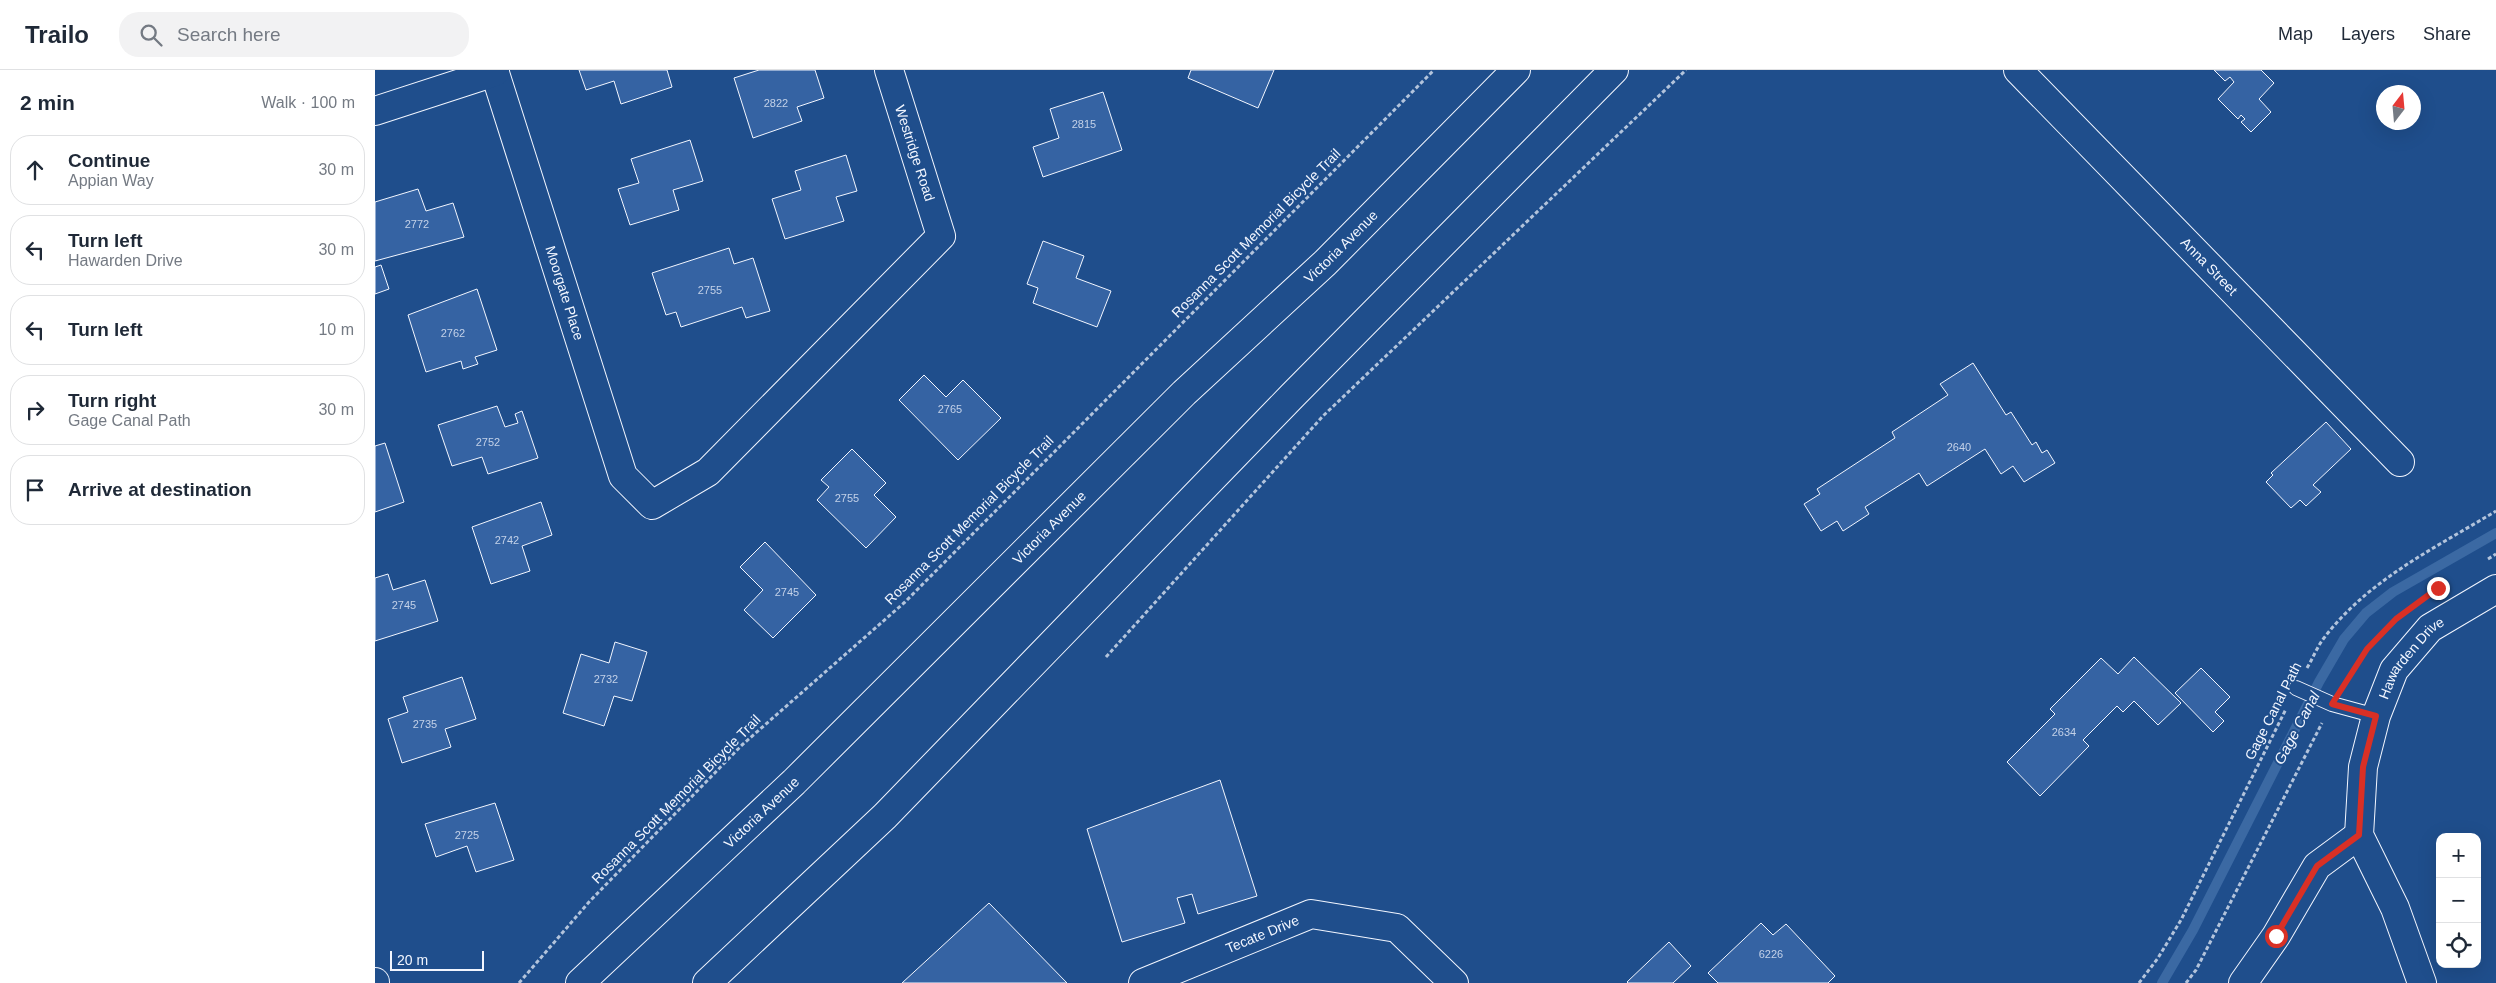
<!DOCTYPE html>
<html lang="en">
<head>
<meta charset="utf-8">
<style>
  :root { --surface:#fff; --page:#f2f2f3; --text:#1f2937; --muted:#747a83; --line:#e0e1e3 }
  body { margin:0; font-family:Helvetica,sans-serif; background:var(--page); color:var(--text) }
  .controls { position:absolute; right:15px; bottom:15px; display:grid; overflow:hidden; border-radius:10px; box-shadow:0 5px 20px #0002 }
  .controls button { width:45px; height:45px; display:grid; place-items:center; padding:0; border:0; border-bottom:1px solid var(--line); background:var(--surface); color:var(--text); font:25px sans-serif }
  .compass { position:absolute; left:2001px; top:15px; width:45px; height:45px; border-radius:50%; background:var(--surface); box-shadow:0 5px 20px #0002; rotate:16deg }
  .scale { position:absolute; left:15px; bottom:12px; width:94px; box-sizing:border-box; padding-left:5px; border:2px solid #f2f6ff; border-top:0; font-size:14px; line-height:18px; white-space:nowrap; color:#f2f6ff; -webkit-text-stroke:4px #1f4e8c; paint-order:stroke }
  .stop { position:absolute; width:15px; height:15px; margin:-11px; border:4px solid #d93025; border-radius:50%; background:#fff }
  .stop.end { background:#d93025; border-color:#fff; box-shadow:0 1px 5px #0008 }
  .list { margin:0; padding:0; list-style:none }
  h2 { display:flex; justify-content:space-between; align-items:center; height:65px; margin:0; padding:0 20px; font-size:21px }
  h2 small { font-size:16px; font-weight:400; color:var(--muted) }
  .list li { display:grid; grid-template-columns:32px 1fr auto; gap:15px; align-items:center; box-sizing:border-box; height:70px; margin:0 10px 10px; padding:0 10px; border:1px solid var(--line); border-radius:20px }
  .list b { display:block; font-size:19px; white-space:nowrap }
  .list p { margin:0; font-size:16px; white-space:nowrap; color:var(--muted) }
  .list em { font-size:16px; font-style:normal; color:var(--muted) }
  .icon { flex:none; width:28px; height:28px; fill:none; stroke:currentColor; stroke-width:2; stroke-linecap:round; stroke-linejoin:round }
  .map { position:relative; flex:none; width:2121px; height:913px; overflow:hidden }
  header { display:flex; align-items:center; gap:30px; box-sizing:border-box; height:70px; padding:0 25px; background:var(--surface); border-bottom:1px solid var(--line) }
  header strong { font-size:24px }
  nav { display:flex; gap:28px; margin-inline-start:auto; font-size:18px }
  .search { width:350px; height:45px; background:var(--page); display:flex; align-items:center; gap:12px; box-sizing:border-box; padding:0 18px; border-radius:20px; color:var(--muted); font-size:19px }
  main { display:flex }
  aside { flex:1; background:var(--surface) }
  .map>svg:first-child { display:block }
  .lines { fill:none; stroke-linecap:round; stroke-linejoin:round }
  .stream { stroke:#3b69a3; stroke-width:10 }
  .building { fill:#3563a3; stroke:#f2f6ff }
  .lane-casing { stroke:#f2f6ff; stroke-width:16 }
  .street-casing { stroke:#f2f6ff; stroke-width:30 }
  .secondary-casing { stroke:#f2f6ff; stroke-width:30 }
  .path { stroke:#b3c4dc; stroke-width:3; stroke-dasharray:4 2.5; stroke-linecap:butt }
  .lane { stroke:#1f4e8c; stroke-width:14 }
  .street { stroke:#1f4e8c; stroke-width:28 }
  .secondary { stroke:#1f4e8c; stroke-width:28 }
  .route { stroke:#d93025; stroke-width:6 }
  .labels { text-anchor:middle; stroke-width:4; stroke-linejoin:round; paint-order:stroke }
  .number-label { font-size:11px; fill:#c3d1e8 }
  .street-label { font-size:14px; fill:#f2f6ff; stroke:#1f4e8c }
  .water-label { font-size:15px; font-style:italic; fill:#f2f6ff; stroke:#1f4e8c }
</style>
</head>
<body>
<header>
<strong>Trailo</strong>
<div class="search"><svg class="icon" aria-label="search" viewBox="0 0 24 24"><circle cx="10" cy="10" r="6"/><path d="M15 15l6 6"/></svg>Search here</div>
<nav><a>Map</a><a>Layers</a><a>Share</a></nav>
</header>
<main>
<aside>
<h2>2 min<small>Walk · 100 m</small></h2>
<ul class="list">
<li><svg class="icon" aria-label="ahead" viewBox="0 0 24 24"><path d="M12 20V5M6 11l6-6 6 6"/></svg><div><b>Continue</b><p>Appian Way</p></div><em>30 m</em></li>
<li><svg class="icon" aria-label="left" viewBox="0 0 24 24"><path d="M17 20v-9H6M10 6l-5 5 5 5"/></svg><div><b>Turn left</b><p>Hawarden Drive</p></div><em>30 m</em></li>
<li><svg class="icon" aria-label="left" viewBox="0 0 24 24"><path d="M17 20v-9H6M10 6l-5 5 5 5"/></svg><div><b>Turn left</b></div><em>10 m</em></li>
<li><svg class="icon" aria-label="right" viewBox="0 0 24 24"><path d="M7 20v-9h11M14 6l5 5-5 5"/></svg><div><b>Turn right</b><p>Gage Canal Path</p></div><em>30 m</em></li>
<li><svg class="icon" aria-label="arrive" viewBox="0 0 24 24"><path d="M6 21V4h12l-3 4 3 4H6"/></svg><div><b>Arrive at destination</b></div></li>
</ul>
</aside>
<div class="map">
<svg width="2121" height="913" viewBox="0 0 2121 913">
  <rect width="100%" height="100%" fill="#1f4e8c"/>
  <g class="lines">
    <!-- stream -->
    <path class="stream" d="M1787,913l31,-53 126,-248 25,-43 22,-26 27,-21 103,-59"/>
  </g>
  <!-- building -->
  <g class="building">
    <path d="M204,0h88l5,17 -51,17 -7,-23 -28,9z"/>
    <path d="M384,0h56l9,28 -27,9 5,14 -49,17 -19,-60z"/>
    <path d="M816,0h83l-16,38 -70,-30z"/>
    <path d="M1839,0h47l13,13 -15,16 12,13 -20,20 -10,-10 4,-3 -4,-4 -3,4 -20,-20 16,-17 -4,-5 -5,4z"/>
    <path d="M728,22l19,58 -79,27 -10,-30 26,-9 -9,-29z"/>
    <path d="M315,70l13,41 -30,9 6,20 -49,15 -12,-36 21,-6 -8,-24z"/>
    <path d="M471,85l11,36 -21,6 8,24 -59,18 -13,-40 29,-9 -6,-19z"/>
    <path d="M43,119l8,22 27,-8 11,34 -89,24v-59z"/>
    <path d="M668,171l41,15 -8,22 35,13 -14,36 -64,-24 5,-15 -11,-4z"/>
    <path d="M354,178l5,16 19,-6 17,53 -24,7 -4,-11 -61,20 -5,-15 -10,3 -14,-42z"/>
    <path d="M6,195l8,24 -14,5v-27z"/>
    <path d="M102,219l20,61 -22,7 3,7 -15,5 -2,-8 -35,11 -18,-57z"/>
    <path d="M1598,293l33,52 5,-3 21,33 4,-3 6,11 5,-3 8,13 -31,19 -11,-16 -12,8 -16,-25 -58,37 -8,-13 -54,34 4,7 -26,17 -6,-10 -16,10 -17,-27 16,-10 -3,-5 78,-51 -3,-6 56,-37 -8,-11z"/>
    <path d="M549,305l22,22 17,-17 38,38 -43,42 -59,-60z"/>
    <path d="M122,336l8,21 13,-4 -3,-9 7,-3 16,47 -50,16 -6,-17 -30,9 -14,-41z"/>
    <path d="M1951,352l25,27 -38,36 8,7 -15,14 -6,-6 -9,8 -25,-26 7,-7 -2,-2z"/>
    <path d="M10,373l19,59 -29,10v-66z"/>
    <path d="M477,379l34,34 -12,12 22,22 -30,31 -49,-48 12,-13 -8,-7z"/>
    <path d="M166,432l11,33 -30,11 8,25 -39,13 -19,-57z"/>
    <path d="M390,472l51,53 -43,43 -29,-28 19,-20 -23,-23z"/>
    <path d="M13,504l5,16 32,-10 13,41 -63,20v-63z"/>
    <path d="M240,572l32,10 -15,49 -18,-5 -10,30 -41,-13 18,-59 28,9z"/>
    <path d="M1759,587l47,46 -23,22 -24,-24 -11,11 -6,-6 -34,34 6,6 -49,50 -33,-34 48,-48 -5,-5 51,-51 17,16z"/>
    <path d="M1826,598l29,29 -15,15 9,9 -11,11 -38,-39z"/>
    <path d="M87,607l14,42 -31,10 6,18 -49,16 -14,-44 20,-7 -5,-15z"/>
    <path d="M845,710l37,116 -59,18 -6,-20 -15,4 8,25 -63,19 -35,-113z"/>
    <path d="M120,733l19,57 -38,12 -9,-26 -31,11 -11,-33z"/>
    <path d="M614,833l78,80h-165z"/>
    <path d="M1386,853l12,12 13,-11 49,52 -7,7h-110l-10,-10z"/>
    <path d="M1294,872l22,24 -18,17h-45l-1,-1z"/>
  </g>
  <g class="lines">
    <!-- lane casing -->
    <g class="lane-casing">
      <path id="lane" d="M1921,618l36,16 44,12"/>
    </g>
    <!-- street casing -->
    <g class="street-casing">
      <g id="street">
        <path id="s1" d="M119,0l129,406 29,29 56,-33 233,-236 -52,-166"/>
        <path id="s2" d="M1643,0l382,392"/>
        <path d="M0,41l120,-39"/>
        <path d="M0,912v1"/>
        <path id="s3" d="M768,913l168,-69 86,14 57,55"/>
        <path d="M1868,913l33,-47 41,-70 42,-31"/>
        <path id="s4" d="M2047,913l-27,-75 -36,-73 4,-68 13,-51 18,-46 36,-42 66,-39"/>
      </g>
    </g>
    <!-- secondary casing -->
    <g class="secondary-casing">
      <g id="secondary">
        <path id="s5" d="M205,913l214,-201 390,-389 141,-130 191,-193"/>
        <path d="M332,913l178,-167 407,-420 322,-326"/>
      </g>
    </g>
    <!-- path -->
    <g class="path">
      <path d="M2113,489l8,-5"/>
      <path d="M731,587l217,-241 363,-346"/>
      <path d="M1932,598c6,-10 10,-21 17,-30 44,-58 111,-90 172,-127"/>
      <path d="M1970,613l22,-34 23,-24"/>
      <path d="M144,913l70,-81 153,-157 163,-143 529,-532"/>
      <path d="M1764,913l19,-25 23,-38 105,-211"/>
      <path d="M1811,913l10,-13 126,-247"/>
    </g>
    <!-- lane -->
    <use href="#lane" class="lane"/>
    <!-- street -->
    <use href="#street" class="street"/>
    <!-- secondary -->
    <use href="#secondary" class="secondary"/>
  </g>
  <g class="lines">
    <!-- route -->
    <path class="route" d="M1901,866l41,-70 42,-31 4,-68 13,-51 -44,-12 35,-55 29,-30 42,-31"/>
  </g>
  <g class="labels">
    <!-- number labels -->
    <g class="number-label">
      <text x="401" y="37">2822</text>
      <text x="709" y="58">2815</text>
      <text x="42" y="158">2772</text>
      <text x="335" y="224">2755</text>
      <text x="78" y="267">2762</text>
      <text x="575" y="343">2765</text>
      <text x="113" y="376">2752</text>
      <text x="1584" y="381">2640</text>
      <text x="472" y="432">2755</text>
      <text x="132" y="474">2742</text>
      <text x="412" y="526">2745</text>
      <text x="29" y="539">2745</text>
      <text x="231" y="613">2732</text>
      <text x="50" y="658">2735</text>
      <text x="1689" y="666">2634</text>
      <text x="92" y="769">2725</text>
      <text x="1396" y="888">6226</text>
    </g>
    <!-- street labels -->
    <g class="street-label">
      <text transform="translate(540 83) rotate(72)" y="5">Westridge Road</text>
      <text transform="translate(881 163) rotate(-45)" y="5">Rosanna Scott Memorial Bicycle Trail</text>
      <text dy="5" stroke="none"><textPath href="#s5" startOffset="1059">Victoria Avenue</textPath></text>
      <text dy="5" stroke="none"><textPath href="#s2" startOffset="274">Anna Street</textPath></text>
      <text dy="5" stroke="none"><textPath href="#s1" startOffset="234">Moorgate Place</textPath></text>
      <text transform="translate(594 450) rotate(-45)" y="5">Rosanna Scott Memorial Bicycle Trail</text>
      <text dy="5" stroke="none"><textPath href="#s5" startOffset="654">Victoria Avenue</textPath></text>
      <text dy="5" stroke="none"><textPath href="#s4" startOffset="351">Hawarden Drive</textPath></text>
      <text transform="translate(1898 641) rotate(-63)" y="5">Gage Canal Path</text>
      <text transform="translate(301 729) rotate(-45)" y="5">Rosanna Scott Memorial Bicycle Trail</text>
      <text dy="5" stroke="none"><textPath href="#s5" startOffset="249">Victoria Avenue</textPath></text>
      <text dy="5" stroke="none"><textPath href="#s3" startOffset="129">Tecate Drive</textPath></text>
    </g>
    <!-- water labels -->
    <g class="water-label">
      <text transform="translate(1922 658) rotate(-62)" y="5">Gage Canal</text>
    </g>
  </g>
</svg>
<div class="controls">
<button>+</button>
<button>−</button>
<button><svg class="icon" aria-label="locate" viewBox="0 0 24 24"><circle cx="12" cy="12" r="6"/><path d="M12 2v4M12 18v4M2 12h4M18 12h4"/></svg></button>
</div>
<svg class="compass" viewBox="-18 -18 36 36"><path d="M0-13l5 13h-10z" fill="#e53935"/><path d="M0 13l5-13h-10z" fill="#747a83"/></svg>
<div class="scale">20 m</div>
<div class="stop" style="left:1901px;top:866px"></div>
<div class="stop end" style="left:2063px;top:518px"></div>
</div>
</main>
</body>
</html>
